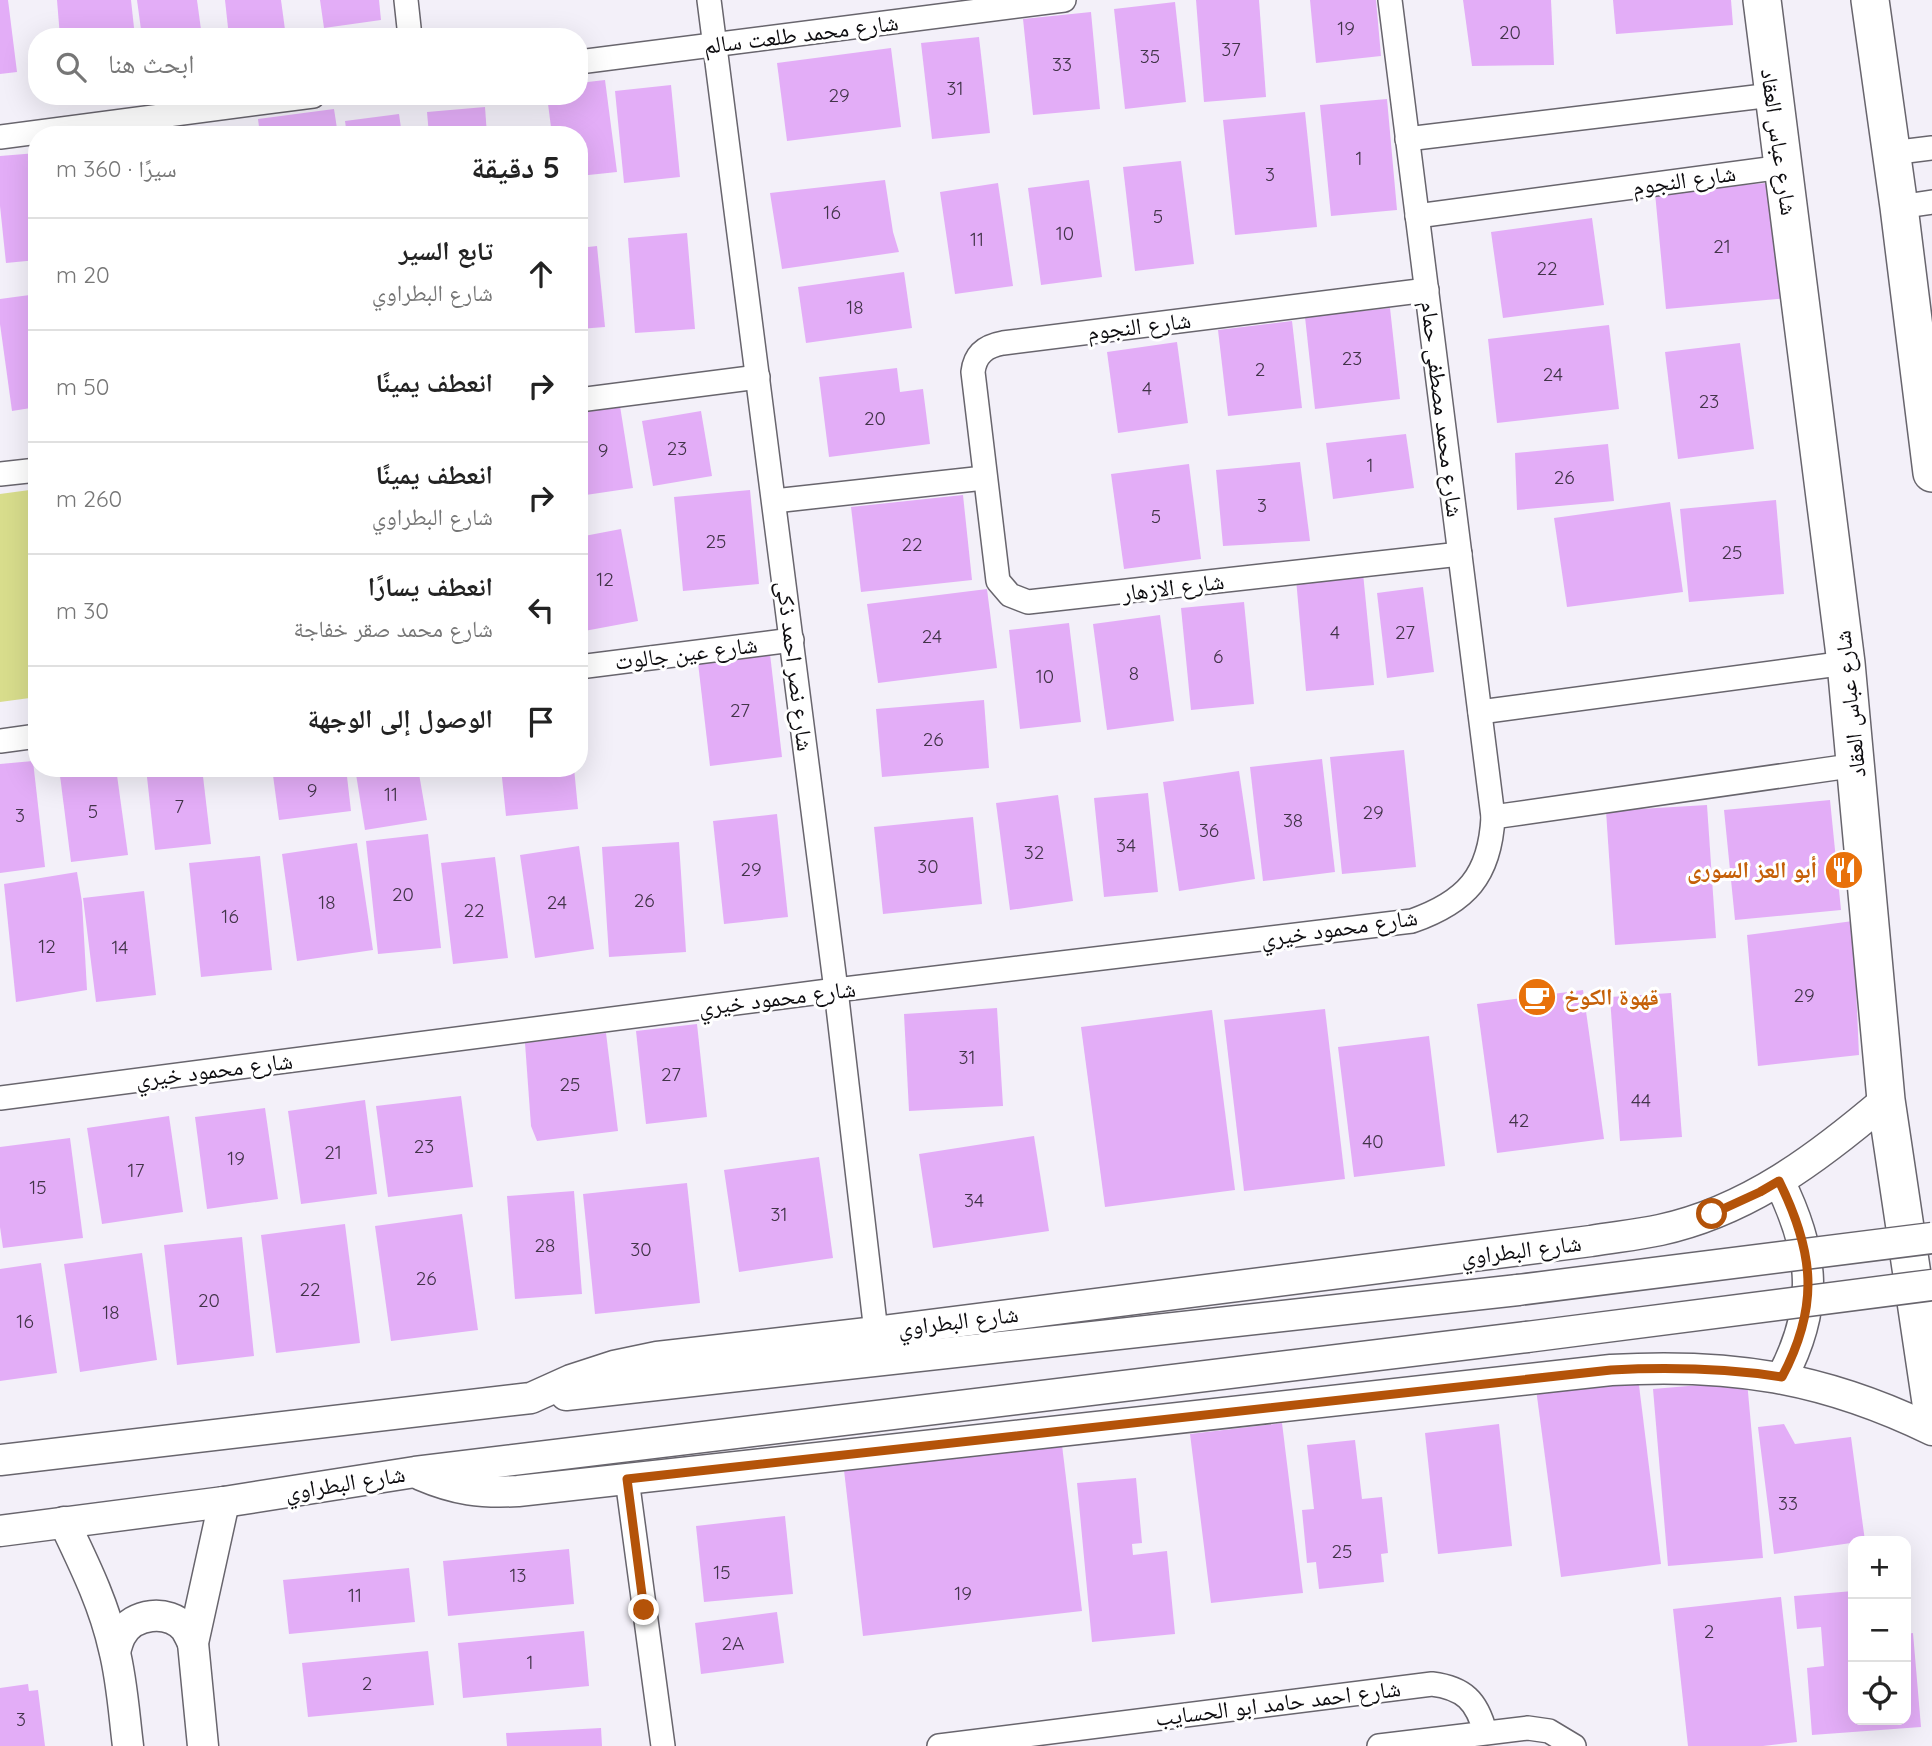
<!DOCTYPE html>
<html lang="ar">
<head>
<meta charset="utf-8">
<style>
  :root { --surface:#fff; --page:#f2f2f2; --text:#222; --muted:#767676; --line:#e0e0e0 }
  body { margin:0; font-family:Quicksand,"Noto Naskh Arabic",sans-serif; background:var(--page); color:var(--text); direction:rtl }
  .controls { position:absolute; right:21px; bottom:21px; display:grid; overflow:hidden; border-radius:14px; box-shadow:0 7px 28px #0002 }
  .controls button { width:63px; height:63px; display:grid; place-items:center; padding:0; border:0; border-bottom:2px solid var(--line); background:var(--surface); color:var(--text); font:35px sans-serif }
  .stop { position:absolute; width:21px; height:21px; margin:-16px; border:5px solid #b45309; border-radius:50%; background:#fff }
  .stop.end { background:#b45309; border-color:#fff; box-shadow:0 2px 7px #0008 }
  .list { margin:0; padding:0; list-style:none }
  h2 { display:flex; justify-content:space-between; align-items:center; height:91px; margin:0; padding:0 28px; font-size:30px }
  h2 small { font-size:23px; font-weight:400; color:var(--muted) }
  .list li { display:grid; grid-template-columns:46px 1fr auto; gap:21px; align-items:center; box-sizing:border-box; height:112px; padding:0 28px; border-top:2px solid var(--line) }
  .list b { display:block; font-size:26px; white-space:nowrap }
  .list p { margin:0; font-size:23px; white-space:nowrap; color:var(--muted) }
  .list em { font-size:23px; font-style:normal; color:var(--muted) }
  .icon { flex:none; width:38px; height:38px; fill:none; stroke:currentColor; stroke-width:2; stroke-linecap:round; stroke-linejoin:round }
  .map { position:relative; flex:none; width:1932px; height:1746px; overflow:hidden; direction:ltr }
  .search { position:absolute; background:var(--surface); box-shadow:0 7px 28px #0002; left:28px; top:28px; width:560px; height:77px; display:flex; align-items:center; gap:18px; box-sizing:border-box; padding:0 24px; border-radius:28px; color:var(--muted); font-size:26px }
  .panel { position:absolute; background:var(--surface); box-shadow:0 7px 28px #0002; left:28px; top:126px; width:560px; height:651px; border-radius:28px; direction:rtl }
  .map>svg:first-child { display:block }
  .green { fill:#d8dd8c }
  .building { fill:#e3adf7 }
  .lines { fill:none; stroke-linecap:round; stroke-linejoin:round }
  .minor-casing { stroke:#68656d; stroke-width:26 }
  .tertiary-casing { stroke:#68656d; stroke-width:33 }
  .primary-casing { stroke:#68656d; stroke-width:40 }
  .minor { stroke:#fff; stroke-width:23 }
  .tertiary { stroke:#fff; stroke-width:30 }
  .primary { stroke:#fff; stroke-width:37 }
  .tertiary-bridge-casing { stroke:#68656d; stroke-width:33; stroke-linecap:butt }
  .tertiary-bridge { stroke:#fff; stroke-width:30 }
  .route { stroke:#b45309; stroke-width:9 }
  .labels { text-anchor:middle; stroke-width:6; stroke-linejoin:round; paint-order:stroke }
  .number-label { font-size:19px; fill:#423449 }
  .street-label { font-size:23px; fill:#0d0c0f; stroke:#fff }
  .food-label { font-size:23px; font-weight:bold; fill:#c56008; stroke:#fff; text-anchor:end }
</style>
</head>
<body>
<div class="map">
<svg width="1932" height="1746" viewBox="0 0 1932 1746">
  <rect width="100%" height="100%" fill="#f3f0f9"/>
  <!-- green -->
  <path class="green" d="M37,489v208l-37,5v-208z"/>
  <!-- building -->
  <g class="building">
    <path d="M0,0h8l9,72 -17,2z"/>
    <path d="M57,0h74l4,37h-75z"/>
    <path d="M137,0h60l5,37h-60z"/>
    <path d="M225,0h56l5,37h-57z"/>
    <path d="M320,0h59l2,20 -57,8z"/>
    <path d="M1196,0h63l7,97 -62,5z"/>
    <path d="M1310,0h66l5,56 -65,7z"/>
    <path d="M1463,0h88l3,65 -82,1z"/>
    <path d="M1613,0h118l2,25 -117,9z"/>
    <path d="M1175,2l11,100 -61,7 -11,-100z"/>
    <path d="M1091,12l9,97 -67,6 -10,-96z"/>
    <path d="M979,37l11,96 -58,6 -11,-96z"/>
    <path d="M891,48l10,79 -114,14 -10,-78z"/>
    <path d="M605,80l12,92 -38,4v-41h-27l-5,-39h32v-13z"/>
    <path d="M671,85l9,92 -56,6 -9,-92z"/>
    <path d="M1387,99l10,111 -66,6 -11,-111z"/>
    <path d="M485,107l2,28h-58l-2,-23z"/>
    <path d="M334,109l4,26h-78l-2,-16z"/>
    <path d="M1305,112l12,115 -82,8 -12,-115z"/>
    <path d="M399,114l3,21h-55l-2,-14z"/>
    <path d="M225,127l2,8h-38v-2z"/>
    <path d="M37,153v107l-31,3 -6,-57v-50z"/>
    <path d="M1181,161l13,103 -59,7 -12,-104z"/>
    <path d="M885,180l8,52 6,20 -117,17 -12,-76z"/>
    <path d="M1089,180l13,97 -61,8 -13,-97z"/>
    <path d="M1777,182l11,116 -122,11 -11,-116z"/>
    <path d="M998,183l15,103 -58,8 -15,-102z"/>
    <path d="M1592,218l12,87 -101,13 -12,-86z"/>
    <path d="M687,233l8,96 -60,4 -7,-95z"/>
    <path d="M597,246l8,81 -26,2v-81z"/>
    <path d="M904,272l8,56 -106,15 -8,-56z"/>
    <path d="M37,294v113l-25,4 -12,-87v-25z"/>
    <path d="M1390,308l10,91 -85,10 -10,-92z"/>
    <path d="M1292,321l10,87 -74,8 -10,-86z"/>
    <path d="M1609,325l10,84 -122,14 -9,-84z"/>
    <path d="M1177,342l11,81 -70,10 -11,-81z"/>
    <path d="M1740,343l14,106 -76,10 -13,-107z"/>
    <path d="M897,368l3,24 23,-3 7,55 -101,13 -10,-80z"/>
    <path d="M620,406l13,82 -54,8v-84z"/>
    <path d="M701,411l11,65 -59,10 -11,-65z"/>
    <path d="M1406,434l8,54 -81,11 -7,-56z"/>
    <path d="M1608,444l6,57 -97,9 -2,-57z"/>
    <path d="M1300,462l10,79 -87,5 -7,-76z"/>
    <path d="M1189,464l12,95 -77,10 -13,-95z"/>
    <path d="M750,490l9,94 -76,7 -9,-94z"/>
    <path d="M963,495l9,85 -111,12 -10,-85z"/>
    <path d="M1776,500l8,94 -95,8 -9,-93z"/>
    <path d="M1670,502l13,90 -116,15 -13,-89z"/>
    <path d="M621,529l17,92 -59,11v-95z"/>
    <path d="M1363,573l11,112 -68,6 -10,-112z"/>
    <path d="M1423,587l11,85 -47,6 -10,-85z"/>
    <path d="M987,589l10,79 -119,15 -11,-79z"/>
    <path d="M1244,602l10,102 -63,6 -10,-102z"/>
    <path d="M1160,615l14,106 -67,9 -14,-106z"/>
    <path d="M1069,623l12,99 -61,7 -11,-99z"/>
    <path d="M770,654l12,103 -72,9 -12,-103z"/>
    <path d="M984,700l5,68 -107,9 -6,-68z"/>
    <path d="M1404,750l12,117 -74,7 -12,-117z"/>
    <path d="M1322,759l13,113 -72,9 -13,-114z"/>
    <path d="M33,761l12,106 -45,6v-109z"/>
    <path d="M59,768h57l12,87 -57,7z"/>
    <path d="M146,768h56l9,76 -56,6z"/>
    <path d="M272,768h74l5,43 -72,9z"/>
    <path d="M355,768h63l9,52 -62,10z"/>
    <path d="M501,768h73l4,41 -72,7z"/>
    <path d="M1239,771l16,108 -76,12 -16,-109z"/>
    <path d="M1148,793l10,99 -54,5 -10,-99z"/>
    <path d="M1058,795l15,106 -63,9 -14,-107z"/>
    <path d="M1830,800l11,110 -106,10 -11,-110z"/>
    <path d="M1707,805l9,133 -101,7 -9,-134z"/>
    <path d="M777,814l11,103 -64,7 -11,-103z"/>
    <path d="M973,817l9,87 -99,10 -9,-87z"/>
    <path d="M428,834l13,114 -63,6 -12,-113z"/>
    <path d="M679,842l7,110 -77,5 -7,-110z"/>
    <path d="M357,843l16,107 -76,11 -15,-107z"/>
    <path d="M579,846l15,103 -59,9 -15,-103z"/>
    <path d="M260,856l12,114 -71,7 -12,-114z"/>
    <path d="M495,857l13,101 -55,6 -12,-101z"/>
    <path d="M77,872l5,30 5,88 -71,12 -12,-118z"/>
    <path d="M144,891l12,104 -60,7 -13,-104z"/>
    <path d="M1853,921l6,134 -101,11 -11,-131z"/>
    <path d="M1583,990l21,149 -107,14 -20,-149z"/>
    <path d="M1671,993l11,144 -62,4 -10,-144z"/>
    <path d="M997,1008l6,98 -94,5 -5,-97z"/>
    <path d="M1325,1009l20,170 -101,12 -20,-171z"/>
    <path d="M1212,1010l23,180 -130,17 -24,-180z"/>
    <path d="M697,1024l10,93 -61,7 -10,-93z"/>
    <path d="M606,1033l12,98 -81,10 -6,-15 -6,-83z"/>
    <path d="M1429,1036l16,130 -91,11 -16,-130z"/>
    <path d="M461,1096l12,91 -85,10 -12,-91z"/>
    <path d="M365,1100l12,94 -76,10 -13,-93z"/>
    <path d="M265,1108l13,91 -71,10 -12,-92z"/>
    <path d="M169,1116l14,96 -81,12 -15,-96z"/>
    <path d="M1034,1136l15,95 -116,17 -14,-94z"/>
    <path d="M70,1138l13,100 -80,10 -3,-21v-80z"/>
    <path d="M819,1157l14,101 -94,14 -15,-102z"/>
    <path d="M687,1183l13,120 -105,11 -12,-120z"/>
    <path d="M574,1191l8,103 -67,5 -8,-103z"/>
    <path d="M462,1214l16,116 -87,11 -16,-115z"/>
    <path d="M345,1224l15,119 -84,10 -15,-118z"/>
    <path d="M242,1237l12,119 -77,9 -13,-120z"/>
    <path d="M142,1253l15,107 -77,12 -16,-108z"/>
    <path d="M41,1263l16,110 -57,8v-112z"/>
    <path d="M1638,1377l23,187 -100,13 -25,-188z"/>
    <path d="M1747,1381l16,177 -95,8 -15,-177z"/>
    <path d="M1282,1423l21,170 -92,10 -21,-169z"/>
    <path d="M1499,1424l13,122 -74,8 -13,-121z"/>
    <path d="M1784,1424l11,20 56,-7 14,104 -91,13 -16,-127z"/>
    <path d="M1355,1440l7,59 20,-2 6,56 -7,1 3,28 -65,7 -3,-27 -9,1 -5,-53 12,-1 -7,-64z"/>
    <path d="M1062,1445l20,166 -219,25 -19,-166z"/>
    <path d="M1136,1478l6,65 -10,1 1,11 34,-4 8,83 -83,8 -15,-159z"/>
    <path d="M785,1516l8,78 -89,8 -8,-76z"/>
    <path d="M569,1549l5,55 -126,12 -5,-55z"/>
    <path d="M409,1568l6,54 -126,12 -6,-54z"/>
    <path d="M1853,1591v129h53v-86l7,-1 8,94 -109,8 -5,-67 17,-2 -3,-39 -24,2 -3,-33z"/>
    <path d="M1781,1597l16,145 -34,4h-75l-15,-137z"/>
    <path d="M777,1612l7,51 -83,11 -6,-51z"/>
    <path d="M584,1631l5,55 -126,12 -5,-55z"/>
    <path d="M428,1651l6,54 -126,12 -6,-54z"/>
    <path d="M28,1684l1,7 9,-1 7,56h-45v-58z"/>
    <path d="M601,1728l1,18h-95l-1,-13z"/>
  </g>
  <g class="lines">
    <!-- minor casing -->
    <g class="minor-casing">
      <g id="minor">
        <path d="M406,0l4,37"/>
        <path d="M709,0l127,990 40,342"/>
        <path d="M579,62l485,-62"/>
        <path d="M0,137l313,-41"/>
        <path d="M1407,139l365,-44"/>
        <path d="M1891,153l41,-5"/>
        <path d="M1899,207l33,-5"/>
        <path d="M1417,216l366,-49"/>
        <path d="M1427,290l-424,53c-17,3 -28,11 -30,29l25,209 12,14 18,7 432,-48"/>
        <path d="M579,400l179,-23"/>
        <path d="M0,474l37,-4"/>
        <path d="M774,501l210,-23"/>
        <path d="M579,667l213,-27"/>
        <path d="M1480,712l366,-49"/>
        <path d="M0,741l37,-5"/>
        <path d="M1493,817l364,-52"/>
        <path d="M0,1098l836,-108 576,-69c54,-19 78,-45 81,-104l-103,-817"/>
        <path d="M627,1479l36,267"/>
        <path d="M939,1746l493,-62c32,4 45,17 53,48"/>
        <path d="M1379,1746l149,-18 21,3 25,15"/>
      </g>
    </g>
    <!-- tertiary casing -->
    <g class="tertiary-casing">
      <g id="tertiary">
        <path d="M1779,1181c35,71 41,124 3,196"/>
        <path d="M566,1395l952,-105"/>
        <path d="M0,1460l531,-62 40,-18 43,-14 43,-9 219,-25 715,-91c23,-4 46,-6 69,-11 88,-19 159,-73 226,-130"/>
        <path d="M421,1475c35,15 60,18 97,16l1093,-121c119,-7 212,7 321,60"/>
        <path d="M64,1522c20,42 40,82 50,127 8,31 10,65 14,97"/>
        <path d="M0,1531l224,-29 191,-30 1112,-135"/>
        <path d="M115,1651c2,-5 3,-11 6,-16 12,-22 47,-26 64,-7 3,4 6,11 8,15"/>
        <path d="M203,1746l-10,-103 31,-141"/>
      </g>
    </g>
    <!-- primary casing -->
    <g class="primary-casing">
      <g id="primary">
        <path d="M1762,0l84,663 40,437 46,309"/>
        <path d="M1870,0l29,207 33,266"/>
      </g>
    </g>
    <!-- minor -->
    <use href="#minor" class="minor"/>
    <!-- tertiary -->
    <use href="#tertiary" class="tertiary"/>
    <!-- primary -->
    <use href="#primary" class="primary"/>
    <!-- tertiary-bridge casing -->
    <g class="tertiary-bridge-casing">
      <g id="tertiary-bridge">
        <path d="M1518,1290l414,-52"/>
        <path d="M1527,1337l405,-52"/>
      </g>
    </g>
    <!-- tertiary-bridge -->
    <use href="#tertiary-bridge" class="tertiary-bridge"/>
  </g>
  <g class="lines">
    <!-- route -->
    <path class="route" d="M644,1610l-17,-131 984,-109c58,-3 113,-2 171,7 38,-72 32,-125 -3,-196l-19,11 -48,22"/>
  </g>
  <!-- icons -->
  <defs>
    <g id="restaurant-disc" transform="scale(2.0125)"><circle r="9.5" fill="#e8710a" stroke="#fff"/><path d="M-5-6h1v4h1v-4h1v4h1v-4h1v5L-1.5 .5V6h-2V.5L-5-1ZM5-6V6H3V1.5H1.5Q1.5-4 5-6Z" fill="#fff"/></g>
    <g id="cafe-disc" transform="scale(2.0125)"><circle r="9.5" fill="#e8710a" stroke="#fff"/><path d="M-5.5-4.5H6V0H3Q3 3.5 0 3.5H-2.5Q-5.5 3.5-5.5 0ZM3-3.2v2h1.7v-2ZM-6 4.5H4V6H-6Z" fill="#fff"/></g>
  </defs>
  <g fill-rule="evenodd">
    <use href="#restaurant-disc" x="1844" y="870"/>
    <use href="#cafe-disc" x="1537" y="997"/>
  </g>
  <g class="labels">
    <!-- number labels -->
    <g class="number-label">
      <text x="1346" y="35">19</text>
      <text x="1510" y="39">20</text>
      <text x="1231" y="56">37</text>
      <text x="1150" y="63">35</text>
      <text x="1062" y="71">33</text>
      <text x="955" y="95">31</text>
      <text x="839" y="102">29</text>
      <text x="1359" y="165">1</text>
      <text x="1270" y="181">3</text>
      <text x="832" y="219">16</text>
      <text x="1158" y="223">5</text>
      <text x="1065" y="240">10</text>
      <text x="977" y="246">11</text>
      <text x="1722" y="253">21</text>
      <text x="1547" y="275">22</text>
      <text x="855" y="314">18</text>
      <text x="1352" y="365">23</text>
      <text x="1260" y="376">2</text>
      <text x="1553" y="381">24</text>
      <text x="1147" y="395">4</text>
      <text x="1709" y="408">23</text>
      <text x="875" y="425">20</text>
      <text x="677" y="455">23</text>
      <text x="603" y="457">9</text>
      <text x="1370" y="472">1</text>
      <text x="1564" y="484">26</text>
      <text x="1262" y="512">3</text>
      <text x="1156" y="523">5</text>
      <text x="716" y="548">25</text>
      <text x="912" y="551">22</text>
      <text x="1732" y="559">25</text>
      <text x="605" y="586">12</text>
      <text x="1335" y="639">4</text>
      <text x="1405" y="639">27</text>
      <text x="932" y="643">24</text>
      <text x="1218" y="663">6</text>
      <text x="1134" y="680">8</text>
      <text x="1045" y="683">10</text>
      <text x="740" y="717">27</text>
      <text x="933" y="746">26</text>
      <text x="312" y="797">9</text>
      <text x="391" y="801">11</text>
      <text x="179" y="813">7</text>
      <text x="93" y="818">5</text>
      <text x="1373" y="819">29</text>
      <text x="20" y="822">3</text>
      <text x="1293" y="827">38</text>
      <text x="1209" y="837">36</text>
      <text x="1126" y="852">34</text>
      <text x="1034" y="859">32</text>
      <text x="928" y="873">30</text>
      <text x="751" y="876">29</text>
      <text x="403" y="901">20</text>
      <text x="644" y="907">26</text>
      <text x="327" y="909">18</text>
      <text x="557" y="909">24</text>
      <text x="474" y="917">22</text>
      <text x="230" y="923">16</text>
      <text x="47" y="953">12</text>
      <text x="120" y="954">14</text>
      <text x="1804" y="1002">29</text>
      <text x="967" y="1064">31</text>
      <text x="671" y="1081">27</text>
      <text x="570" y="1091">25</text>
      <text x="1641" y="1107">44</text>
      <text x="1519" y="1127">42</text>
      <text x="1373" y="1148">40</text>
      <text x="424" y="1153">23</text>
      <text x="333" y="1159">21</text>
      <text x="236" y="1165">19</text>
      <text x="136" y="1177">17</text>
      <text x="38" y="1194">15</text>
      <text x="974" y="1207">34</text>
      <text x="779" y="1221">31</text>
      <text x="545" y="1252">28</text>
      <text x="641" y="1256">30</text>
      <text x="426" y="1285">26</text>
      <text x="310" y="1296">22</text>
      <text x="209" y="1307">20</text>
      <text x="111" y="1319">18</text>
      <text x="25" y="1328">16</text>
      <text x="1788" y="1510">33</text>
      <text x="1342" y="1558">25</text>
      <text x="722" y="1579">15</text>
      <text x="518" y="1582">13</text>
      <text x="963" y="1600">19</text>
      <text x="355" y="1602">11</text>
      <text x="1709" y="1638">2</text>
      <text x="733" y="1650">2A</text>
      <text x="530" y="1669">1</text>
      <text x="367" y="1690">2</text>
      <text x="21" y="1726">3</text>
    </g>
    <!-- street labels -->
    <g class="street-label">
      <text transform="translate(801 34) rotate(-7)" y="8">شارع محمد طلعت سالم</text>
      <text transform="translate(1779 142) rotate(82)" y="8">شارع عباس العقاد</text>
      <text transform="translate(1684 180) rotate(-8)" y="8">شارع النجوم</text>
      <text transform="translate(1139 326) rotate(-7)" y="8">شارع النجوم</text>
      <text transform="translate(1442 409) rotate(83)" y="8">شارع محمد مصطفى حمام</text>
      <text transform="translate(1173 587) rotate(-7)" y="8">شارع الازهار</text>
      <text transform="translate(686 653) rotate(-7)" y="8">شارع عين جالوت</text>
      <text transform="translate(795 666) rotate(83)" y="8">شارع نصر احمد ذكى</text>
      <text transform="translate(1850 704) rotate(-96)" y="8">شارع عباس العقاد</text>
      <text transform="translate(1339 928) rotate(-8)" y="8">شارع محمود خيري</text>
      <text transform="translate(777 998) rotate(-7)" y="8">شارع محمود خيري</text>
      <text transform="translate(214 1070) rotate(-7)" y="8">شارع محمود خيري</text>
      <text transform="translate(1521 1250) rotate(-7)" y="8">شارع البطراوي</text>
      <text transform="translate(958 1321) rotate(-7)" y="8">شارع البطراوي</text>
      <text transform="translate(345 1483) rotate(-9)" y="8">شارع البطراوي</text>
      <text transform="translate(1278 1703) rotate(-7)" y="8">شارع احمد حامد ابو الحسايب</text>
    </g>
    <!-- food labels -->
    <g class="food-label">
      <text x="1817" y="878">أبو العز السورى</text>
      <text x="1564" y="1005" text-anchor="start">قهوة الكوخ</text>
    </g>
  </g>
</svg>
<div class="controls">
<button>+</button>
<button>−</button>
<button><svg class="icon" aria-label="locate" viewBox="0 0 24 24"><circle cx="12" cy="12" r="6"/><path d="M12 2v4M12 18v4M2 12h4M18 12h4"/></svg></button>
</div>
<div class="stop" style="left:1712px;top:1214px"></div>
<div class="stop end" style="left:644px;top:1610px"></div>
<div class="search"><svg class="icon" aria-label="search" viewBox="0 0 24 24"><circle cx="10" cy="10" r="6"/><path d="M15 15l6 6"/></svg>ابحث هنا</div>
<section class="panel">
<h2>5 دقيقة<small>سيرًا · 360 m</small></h2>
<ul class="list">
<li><svg class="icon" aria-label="ahead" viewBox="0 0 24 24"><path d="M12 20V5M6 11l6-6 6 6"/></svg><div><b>تابع السير</b><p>شارع البطراوي</p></div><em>20 m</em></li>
<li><svg class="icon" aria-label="right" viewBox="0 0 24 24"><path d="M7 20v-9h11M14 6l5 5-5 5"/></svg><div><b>انعطف يمينًا</b></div><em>50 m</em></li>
<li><svg class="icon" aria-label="right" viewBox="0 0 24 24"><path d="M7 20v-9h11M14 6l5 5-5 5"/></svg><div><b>انعطف يمينًا</b><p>شارع البطراوي</p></div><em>260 m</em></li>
<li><svg class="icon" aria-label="left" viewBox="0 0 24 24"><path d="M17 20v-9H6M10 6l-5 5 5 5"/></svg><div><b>انعطف يسارًا</b><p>شارع محمد صقر خفاجة</p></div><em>30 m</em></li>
<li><svg class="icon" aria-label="arrive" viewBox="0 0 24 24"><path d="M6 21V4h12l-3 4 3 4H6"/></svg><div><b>الوصول إلى الوجهة</b></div></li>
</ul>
</section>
</div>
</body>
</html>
